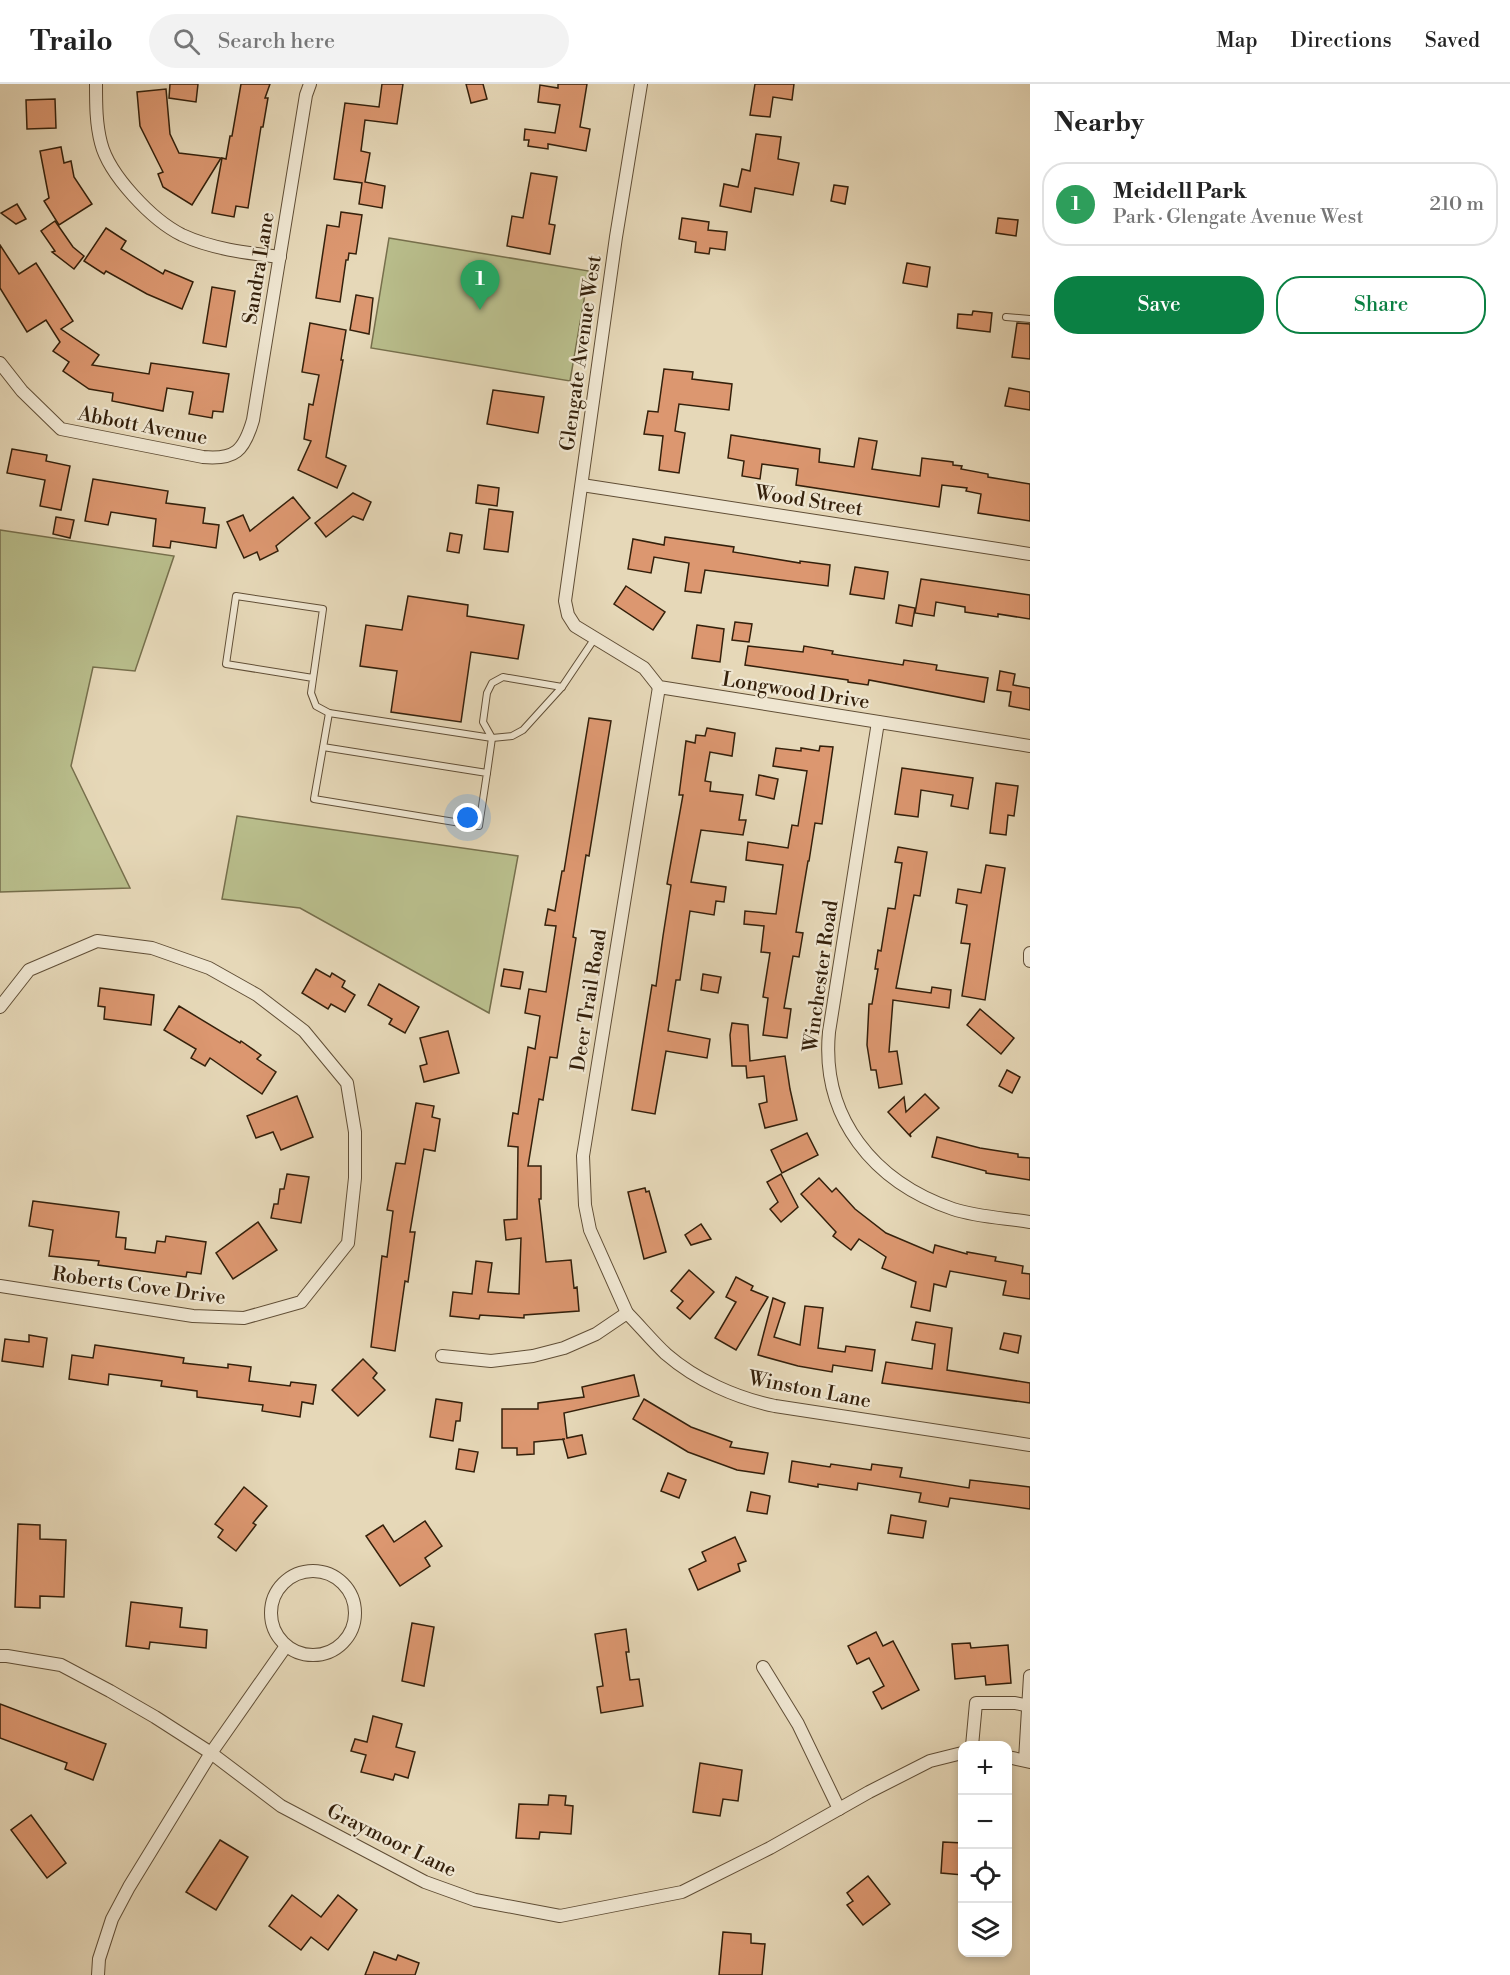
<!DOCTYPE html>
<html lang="en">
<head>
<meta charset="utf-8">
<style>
  :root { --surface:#fff; --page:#f2f2f2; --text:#222; --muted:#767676; --line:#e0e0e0; --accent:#0b8043 }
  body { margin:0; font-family:"Libre Bodoni",serif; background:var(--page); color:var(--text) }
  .controls { position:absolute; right:18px; bottom:18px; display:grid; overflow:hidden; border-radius:12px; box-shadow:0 3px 9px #0003 }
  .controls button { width:54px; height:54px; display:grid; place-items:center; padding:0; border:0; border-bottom:2px solid var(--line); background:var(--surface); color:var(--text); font:30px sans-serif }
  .you { position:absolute; left:468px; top:734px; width:21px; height:21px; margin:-15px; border:4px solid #fff; border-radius:50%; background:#1a73e8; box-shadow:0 0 0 9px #1a73e833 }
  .badge { display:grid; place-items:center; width:39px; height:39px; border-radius:50%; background:var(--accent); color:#fff; font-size:20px; font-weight:700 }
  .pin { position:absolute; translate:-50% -50px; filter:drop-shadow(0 2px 3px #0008) }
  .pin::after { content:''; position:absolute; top:32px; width:21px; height:18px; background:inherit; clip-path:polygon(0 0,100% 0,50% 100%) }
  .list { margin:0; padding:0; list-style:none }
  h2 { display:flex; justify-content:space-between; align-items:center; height:78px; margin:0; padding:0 24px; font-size:26px }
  h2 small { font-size:20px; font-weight:400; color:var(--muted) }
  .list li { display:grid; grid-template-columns:39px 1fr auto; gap:18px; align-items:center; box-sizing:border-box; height:84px; margin:0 12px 12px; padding:0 12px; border:2px solid var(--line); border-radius:24px }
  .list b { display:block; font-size:22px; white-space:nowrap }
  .list p { margin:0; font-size:20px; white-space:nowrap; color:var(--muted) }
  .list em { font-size:20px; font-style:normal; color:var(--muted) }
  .actions { display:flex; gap:12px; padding:18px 24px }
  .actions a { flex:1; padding:14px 0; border:2px solid var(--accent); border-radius:24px; text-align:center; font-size:21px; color:var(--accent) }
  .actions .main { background:var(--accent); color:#fff }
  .icon { flex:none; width:33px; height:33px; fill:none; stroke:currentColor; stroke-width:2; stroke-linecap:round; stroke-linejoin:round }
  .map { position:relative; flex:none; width:1030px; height:1891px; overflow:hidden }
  header { display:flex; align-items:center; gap:36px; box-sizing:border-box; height:84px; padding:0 30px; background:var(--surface); border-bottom:2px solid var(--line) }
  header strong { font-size:28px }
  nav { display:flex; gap:33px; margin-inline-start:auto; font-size:21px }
  .search { width:420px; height:54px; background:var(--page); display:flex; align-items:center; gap:15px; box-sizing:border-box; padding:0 21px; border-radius:33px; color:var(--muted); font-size:22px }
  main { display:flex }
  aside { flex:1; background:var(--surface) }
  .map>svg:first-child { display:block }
  .green { fill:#b9be8c; stroke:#766f4c; stroke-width:1.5 }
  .building { fill:#dc9770; stroke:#34200b; stroke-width:1.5 }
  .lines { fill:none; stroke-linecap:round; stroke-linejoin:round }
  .service-casing { stroke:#604e36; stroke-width:8 }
  .minor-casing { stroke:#604e36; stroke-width:14 }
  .service { stroke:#efe6d1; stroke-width:6 }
  .minor { stroke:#efe6d1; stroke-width:12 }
  .labels { text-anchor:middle; stroke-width:4.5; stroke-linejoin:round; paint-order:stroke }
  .street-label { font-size:20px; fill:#34200b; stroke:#efe6d1 }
</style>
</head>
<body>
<header>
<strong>Trailo</strong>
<div class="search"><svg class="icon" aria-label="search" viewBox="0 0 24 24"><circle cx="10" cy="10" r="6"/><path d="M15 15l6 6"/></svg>Search here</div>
<nav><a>Map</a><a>Directions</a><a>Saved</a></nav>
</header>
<main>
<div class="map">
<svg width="1030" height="1891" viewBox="0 0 1030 1891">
  <rect width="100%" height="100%" fill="#e6d8b8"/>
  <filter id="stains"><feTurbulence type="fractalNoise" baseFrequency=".00333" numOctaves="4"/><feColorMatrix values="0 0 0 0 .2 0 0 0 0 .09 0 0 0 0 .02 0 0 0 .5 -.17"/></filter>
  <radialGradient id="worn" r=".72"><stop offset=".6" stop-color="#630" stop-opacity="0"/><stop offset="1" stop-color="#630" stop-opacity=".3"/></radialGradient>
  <!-- green -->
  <g class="green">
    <path d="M389,154l200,33 -19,110 -199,-33z"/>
    <path d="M0,446l174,26 -39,115 -42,-4 -22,99 59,122 -130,4z"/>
    <path d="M237,732l281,40 -29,157 -189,-105 -78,-9z"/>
  </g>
  <!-- building -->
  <g class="building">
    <path d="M170,0h28l-2,18 -27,-4z"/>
    <path d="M241,0h29l-5,14h3l-5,29h-2l-13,81 -12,-2 -2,11 -22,-4 10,-55 4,1 4,-23h2z"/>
    <path d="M382,0h21l-6,40 -32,-4 -4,31 9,2 -5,29 20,4 -3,22 -23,-4 3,-21 -28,-4 11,-76 34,4z"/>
    <path d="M466,0h17l4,15 -16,4z"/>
    <path d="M558,0h29l-7,43 10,2 -4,22 -38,-7v5l-20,-3 1,-6h-5l1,-11 30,4 5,-28 -22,-3 2,-17 18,3z"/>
    <path d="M755,0h39l-2,16 -19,-3 -3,20 -20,-2z"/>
    <path d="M166,5l4,45 9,19 42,5 -29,47 -29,-18 -5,-13 5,-2 -23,-46 -3,-34z"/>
    <path d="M55,15l1,29 -29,1 -1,-29z"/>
    <path d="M756,50l25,3 -3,22 21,4 -6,32 -38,-7 -4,24 -31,-6 4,-22 14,3 4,-18 8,2z"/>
    <path d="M61,63l3,16 7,-2 3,16 18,27 -33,21 -15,-24 5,-3 -9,-47z"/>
    <path d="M531,89l26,4 -8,47 6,1 -5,29 -43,-8 5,-30 11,2z"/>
    <path d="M834,101l14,2 -3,17 -14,-3z"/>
    <path d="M17,120l9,15 -10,5 -15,-11z"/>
    <path d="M341,128l21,3 -6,39 -7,-1 -1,7h-2l-6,42 -24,-4 11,-73 12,2z"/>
    <path d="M682,134l27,4 -1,8 19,2 -2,18 -15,-2 -1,6 -14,-2 1,-10 -17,-3z"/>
    <path d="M998,134l20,2 -2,16 -20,-3z"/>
    <path d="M55,137l18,26 11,9 -10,13 -22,-17 3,-1 -14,-20z"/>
    <path d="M106,144l20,13 -5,8 42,25 2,-4 28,12 -11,27 -35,-15 -41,-23 -2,3 -20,-13z"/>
    <path d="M0,161l19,29 17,-11 37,58 -12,8 38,26 -7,10 57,9 2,-11 78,11 -6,38 -10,-1 -1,7 -23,-4 4,-22 -26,-4 -4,23 -51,-10 1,-8 -24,-4 -26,-18 6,-9 -16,-11 7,-9 -14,-22 -19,12 -27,-44z"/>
    <path d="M907,179l23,4 -3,20 -24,-4z"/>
    <path d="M212,203l23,4 -9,56 -23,-4z"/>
    <path d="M356,211l17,3 -4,36 -19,-4z"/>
    <path d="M973,227l19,2 -2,19 -33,-4 1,-14 14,1z"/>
    <path d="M310,239l36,7 -5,30h2l-17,97 20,9 -9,22 -39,-18 13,-29 -7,-2 5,-35 4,1 6,-30 -17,-3z"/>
    <path d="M1017,239l13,1v35l-18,-2z"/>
    <path d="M664,285l29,3 -1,7 40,5 -3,26 -50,-6 -4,27 10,2 -6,40 -20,-3 4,-34 -19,-2 4,-23 10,1z"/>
    <path d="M1009,304l21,4v18l-25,-4z"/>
    <path d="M493,306l51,7 -6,36 -51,-9z"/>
    <path d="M731,351l89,14 -1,13 35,5 5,-29 18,3 -5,28 48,7 2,-18 31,4v3l9,1 -1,3 27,5v3l42,7v37l-52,-8 3,-19 -15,-3 1,-3 -25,-3 -3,22 -143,-22 2,-16 -36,-5 -2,15 -18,-3 2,-15 -16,-3z"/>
    <path d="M12,365l35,6 -1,6 24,5 -9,44 -21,-4 5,-26 -38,-7z"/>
    <path d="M93,395l75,12 -2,12 39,5 -2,15 16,2 -3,23 -45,-7 -1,7 -17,-2 3,-27 -45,-7 -3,13 -23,-4z"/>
    <path d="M478,401l21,3 -2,18 -21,-3z"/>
    <path d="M353,409l18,9 -8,18 -10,-4 -27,21 -11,-14z"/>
    <path d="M293,413l17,21 -34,28 2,5 -18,9 -3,-8 -13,6 -17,-36 16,-7 7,16z"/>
    <path d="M489,425l24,3 -5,40 -24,-3z"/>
    <path d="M56,433l18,3 -4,18 -17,-4z"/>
    <path d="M450,449l12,2 -3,18 -12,-2z"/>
    <path d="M665,453l69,10 -1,5 67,11v-2l30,4 -2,21 -123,-16 -4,23 -16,-2 4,-28 -35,-6 -3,16 -23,-4 5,-30 31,6z"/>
    <path d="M855,483l33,5 -4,27 -34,-5z"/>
    <path d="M921,495l109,16v24l-32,-5v3l-33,-5v-5l-29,-5 -2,14 -19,-3z"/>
    <path d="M626,502l39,26 -12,18 -39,-26z"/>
    <path d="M408,512l60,9 -1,11 57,9 -6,34 -47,-7 -10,70 -70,-10 6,-41 -37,-5 6,-41 36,5z"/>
    <path d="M899,521l16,3 -3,18 -16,-3z"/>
    <path d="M735,538l17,2 -3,18 -17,-2z"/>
    <path d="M697,541l27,4 -4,33 -28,-4z"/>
    <path d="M748,562l55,6 1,-6 29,5 -1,3 71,11 1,-5 33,5 -1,5 52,8 -4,24 -115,-22 -1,5 -20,-3v-2l-103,-15z"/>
    <path d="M1000,587l15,3 -2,11 17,3v22l-21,-4 2,-14 -14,-2z"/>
    <path d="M589,634l22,3 -22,135 -3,-1 -13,82 3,1 -19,120 -7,-1 -7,43 -4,-1 -11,67h13v33h-2l7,63 25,-2 3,28 3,-1 2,24 -55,4v3l-44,-3 -1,4 -29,-3 3,-24 19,2 4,-33 16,2 -4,29 31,2 2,-56 -15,2 -2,-20 13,-1 1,-72 -10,-1 5,-33 5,1 10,-67 7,2 5,-33 -15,-3 4,-24 17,3 10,-66 -11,-1 3,-16 7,2 7,-40h2z"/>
    <path d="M707,644l28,5 -3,23 -22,-4 -5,29 6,1 -1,9 33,4 -4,25h7l-3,15 -42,-5 -10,52 35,5 -2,15 -8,-1 -2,14 -24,-4 -10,69h-4l-8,51 42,8 -3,19 -41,-7 -11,63 -23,-4 20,-125 4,1 7,-50 8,-51 -4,-1 16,-89h-4l7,-54 9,2 1,-8 9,1z"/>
    <path d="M820,662l13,1 -11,77 -7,-1 -6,38h-1l-12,71 7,1 -4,24 -6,-1 -9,52 7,1 -4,29 -24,-3 5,-37 -5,-1 7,-44 -9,-1 3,-26 -20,-2 1,-13 31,3 7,-49 -37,-5 2,-18 40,6 4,-23 6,1 9,-55 -34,-5 3,-18 25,3v-3l18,3z"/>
    <path d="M902,684l71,10 -5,31 -17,-3 2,-11 -32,-5 -3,27 -23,-3z"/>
    <path d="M759,691l19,4 -4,20 -18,-4z"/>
    <path d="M996,699l22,3 -4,30 -6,-1 -2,20 -16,-2z"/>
    <path d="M898,763l29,5 -7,44 -6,-1 -18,93 35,5 1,-6 19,3 -2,18 -56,-8 -4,52 8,-1 5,33 -23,4 -3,-18h-5l-4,-25 2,-41h3l6,-35h-3l3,-19 3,1 7,-43 7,1 7,-46 -7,-1z"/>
    <path d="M986,781l19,3 -20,132 -23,-4 8,-52 -9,-1 6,-38 -11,-2 2,-14 23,4z"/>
    <path d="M316,885l14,8 2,-4 13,8 -3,6 13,8 -10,17 -14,-8 -3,5 -26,-16z"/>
    <path d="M504,885l19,3 -3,17 -19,-3z"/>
    <path d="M703,890l18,3 -3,16 -17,-3z"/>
    <path d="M379,900l40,23 -14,26 -16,-9 3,-5 -24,-14z"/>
    <path d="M100,904l54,7 -3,30 -47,-6 1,-12 -7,-1z"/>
    <path d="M179,922l61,37 1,-2 20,14 -4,4 19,13 -14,22 -52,-36 -5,8 -14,-8 5,-9 -32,-19z"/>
    <path d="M980,925l34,29 -13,16 -34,-29z"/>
    <path d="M732,939l16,2 2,36 35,-5 5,33 7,31 -32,8 -6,-24 8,-2 -3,-26 -17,2 -1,-12h-14l-2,-31z"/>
    <path d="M448,947l11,42 -35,9 -4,-16 7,-2 -7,-26z"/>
    <path d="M1007,986l13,7 -8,16 -13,-7z"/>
    <path d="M925,1010l14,14 -29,26 1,3 -23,-25 16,-15 2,15z"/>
    <path d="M297,1012l16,41 -32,13 -8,-18 -17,6 -9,-22z"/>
    <path d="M416,1019l18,3 -2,11 8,2 -5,32 -11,-2 -14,83h5l-7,50 -3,-1 -10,70 -24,-4 11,-91 5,1 6,-46 -6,-1 9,-47 9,1z"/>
    <path d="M807,1049l11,22 -36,18 -11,-23z"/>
    <path d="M937,1053l43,11 38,6v3l12,1v22l-44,-7v-2l-54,-14z"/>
    <path d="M287,1090l22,3 -8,46 -30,-5 3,-14h4l2,-15h4z"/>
    <path d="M781,1090l17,33 -17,15 -11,-13 8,-7 -11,-20z"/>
    <path d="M819,1094l13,14 4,-4 19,21 31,24 47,20 2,-8 32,9v-2l29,5 -1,4 28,5 -1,7 8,1v25l-27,-4 3,-14 -56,-10 -4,16 -12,-3 -4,27 -19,-4 5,-25 -34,-14 4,-11 -27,-18 -8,11 -18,-14 3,-4 -35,-38z"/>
    <path d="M645,1104l1,4 3,-1 17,61 -22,7 -16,-67z"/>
    <path d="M33,1117l86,11 -3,25 10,1 -1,11 30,4 2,-12 8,1 1,-6 40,6 -5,32 -14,-2 -1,5 -88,-12 1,-4 -50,-5 4,-26 -24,-4z"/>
    <path d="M258,1138l19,28 -44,29 -17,-26z"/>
    <path d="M701,1140l10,15 -20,6 -6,-10z"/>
    <path d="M689,1186l25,22 -24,27 -13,-11 6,-7 -12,-10z"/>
    <path d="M736,1193l17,9 -2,4 17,7 -32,53 -21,-12 21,-36 -10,-5z"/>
    <path d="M773,1214l12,5 -11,34 26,8 5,-39 18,2 -5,40 27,4 1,-6 29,4 -3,21 -39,-6 -1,7 -34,-6 -40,-11z"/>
    <path d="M916,1238l36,6 -5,42 83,13v20l-148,-20 4,-21 46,7 3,-25 -23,-4z"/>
    <path d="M1004,1249l17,3 -3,17 -18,-4z"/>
    <path d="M29,1251l18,3 -4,29 -41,-6 3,-22 24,3z"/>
    <path d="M95,1261l89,13 -1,5 45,5v-4l23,3 -2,14 41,5 1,-4 25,3 -3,19 -11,-2 -2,15 -38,-6 1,-6 -66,-8v-6l-36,-5 1,-5 -53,-7 -1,11 -39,-6 3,-24 21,3z"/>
    <path d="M363,1275l14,14 -4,5 12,12 -27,26 -26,-26z"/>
    <path d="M634,1291l5,21 -75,17 3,25 15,-3 4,19 -18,4 -5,-19h2l-31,3v12l-17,1v-7h-15v-39h36v-6l46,-6 -2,-10z"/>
    <path d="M436,1315l26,4 -2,18h-4l-3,20 -23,-4z"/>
    <path d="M644,1315l47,28 41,15 -2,5 38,6 -4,21 -27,-4 -49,-18 -55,-33z"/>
    <path d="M459,1365l19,3 -4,20 -18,-3z"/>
    <path d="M792,1377l38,6 1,-3 40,6 1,-6 30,4 -2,9 69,11 1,-8 60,7v22l-80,-11 -2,9 -29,-5 2,-9 -63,-10 -1,7 -39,-6v3l-29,-5z"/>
    <path d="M668,1389l18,7 -7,18 -18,-7z"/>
    <path d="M244,1403l23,19 -14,17 3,2 -20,26 -18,-14 5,-7 -8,-6z"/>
    <path d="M751,1408l19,4 -3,18 -20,-3z"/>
    <path d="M891,1431l35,6 -3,17 -35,-5z"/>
    <path d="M425,1437l17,25 -17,12 5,8 -30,20 -34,-50 17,-11 11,17z"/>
    <path d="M18,1440l22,1v14l26,1 -2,57 -24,-1v12l-25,-1z"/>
    <path d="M735,1453l11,24 -8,3 2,7 -42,19 -9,-21 17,-8 -4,-9z"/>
    <path d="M131,1518l51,6 -2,19 27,3 -1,18 -56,-6 -1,7 -23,-3z"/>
    <path d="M412,1539l22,4 -10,59 -22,-5z"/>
    <path d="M626,1545l3,23h-3l4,28 9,-1 4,27 -42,7 -4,-26 6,-1 -8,-52z"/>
    <path d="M876,1548l7,14 10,-5 26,49 -37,19 -9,-17 11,-6 -15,-28 -12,6 -9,-18z"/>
    <path d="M970,1559l1,5 37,-3 3,38 -25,2 -1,-9 -30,3 -3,-35z"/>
    <path d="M0,1620l106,40 -13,36 -28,-11 2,-6 -67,-25z"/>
    <path d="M373,1632l29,8 -6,23 19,5 -7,26 -13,-4 -2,6 -32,-8 5,-17 -15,-4 4,-12 12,3z"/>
    <path d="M700,1679l42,7 -4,31 -15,-2 -3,17 -27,-4z"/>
    <path d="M549,1711l17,1 -1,9 8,1 -2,28 -31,-2 -1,7 -23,-1 3,-34 29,1z"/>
    <path d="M31,1731l35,48 -19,15 -36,-48z"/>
    <path d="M220,1756l28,17 -32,53 -30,-18z"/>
    <path d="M943,1758l20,1v32l-22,-2z"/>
    <path d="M868,1792l22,28 -27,21 -16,-20 6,-4 -6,-8z"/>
    <path d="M292,1811l29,22 17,-22 19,15 -29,40 -17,-13 -10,13 -32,-24z"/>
    <path d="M723,1848l28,2v9l14,1 -3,31h-43z"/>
    <path d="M374,1868l22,8 2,-5 21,8 -4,12h-50z"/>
  </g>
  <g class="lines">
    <!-- service casing -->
    <g class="service-casing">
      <g id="service">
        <path d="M1006,233l24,2"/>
        <path d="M313,594l-87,-14 10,-68 87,13 -12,84 5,13 13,7 163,25 20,-2 11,-6 39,-43 33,-49"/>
        <path d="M323,663l164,26 -8,53 -165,-27 15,-86"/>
        <path d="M487,689l5,-35 -9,-16 4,-29 5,-10 11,-6 59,10"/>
      </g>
    </g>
    <!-- minor casing -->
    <g class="minor-casing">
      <g id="minor">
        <path d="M96,0c0,20 0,40 5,59 8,32 51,77 81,92 30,14 65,18 98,22"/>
        <path d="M641,0l-25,153 -51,364 3,14 7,11 69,42 15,19 371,59"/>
        <path d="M0,279l22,28 39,38 142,28c32,3 41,-6 50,-37l53,-325 4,-11"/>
        <path d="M582,401l448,69"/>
        <path d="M878,638l-49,310c-8,86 45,150 124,177 24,8 52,9 77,13"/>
        <path d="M1030,869v8"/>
        <path d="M0,923l29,-37 68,-29 55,7 57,20 48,27 47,36 43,52 8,49v46l-7,65 -47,59 -57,16 -51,-2 -193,-30"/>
        <path d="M627,1229l-37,-83 -5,-25 -2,-49 76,-469"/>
        <path d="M442,1272l49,5 42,-5 31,-8 32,-14 31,-21c13,13 25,28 39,41 30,26 70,44 109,52l255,39"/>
        <circle cx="313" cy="1529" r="42"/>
        <path d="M0,1572h7l54,9 49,26 45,26 56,36 70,53 144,76 50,18 85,16 122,-24 88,-44 99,-56 61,-31 32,-8"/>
        <path d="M763,1583l35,57 41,85"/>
        <path d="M972,1662l4,-43h39l14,3"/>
        <path d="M1008,1673l22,5"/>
        <path d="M1025,1676l5,-84"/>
        <path d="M98,1891l1,-16 13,-40 17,-32 82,-134 75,-107"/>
      </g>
    </g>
    <!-- service -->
    <use href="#service" class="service"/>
    <!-- minor -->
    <use href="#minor" class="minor"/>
  </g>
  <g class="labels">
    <!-- street labels -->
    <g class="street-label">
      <text transform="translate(258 184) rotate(-81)" y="7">Sandra Lane</text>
      <text transform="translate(580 269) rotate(-82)" y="7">Glengate Avenue West</text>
      <text transform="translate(143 341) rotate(11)" y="7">Abbott Avenue</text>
      <text transform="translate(809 416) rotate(9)" y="7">Wood Street</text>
      <text transform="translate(796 606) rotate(9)" y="7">Longwood Drive</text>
      <text transform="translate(820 892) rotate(-82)" y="7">Winchester Road</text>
      <text transform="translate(588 916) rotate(-81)" y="7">Deer Trail Road</text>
      <text transform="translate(139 1201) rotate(8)" y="7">Roberts Cove Drive</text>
      <text transform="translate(810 1305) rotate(11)" y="7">Winston Lane</text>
      <text transform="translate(392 1756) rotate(26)" y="7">Graymoor Lane</text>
    </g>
  </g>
  <rect width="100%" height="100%" filter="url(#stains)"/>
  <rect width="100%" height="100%" fill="url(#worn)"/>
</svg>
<div class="controls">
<button>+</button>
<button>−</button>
<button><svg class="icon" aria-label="locate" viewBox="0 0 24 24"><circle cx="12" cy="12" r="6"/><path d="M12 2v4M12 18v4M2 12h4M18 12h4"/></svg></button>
<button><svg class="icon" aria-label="layers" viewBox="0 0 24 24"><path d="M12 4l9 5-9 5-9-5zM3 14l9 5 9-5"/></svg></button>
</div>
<div class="you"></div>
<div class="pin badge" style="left:480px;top:226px;background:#2e9e5b">1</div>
</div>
<aside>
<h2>Nearby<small></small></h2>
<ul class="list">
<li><span class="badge" style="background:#2e9e5b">1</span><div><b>Meidell Park</b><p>Park · Glengate Avenue West</p></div><em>210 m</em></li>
</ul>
<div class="actions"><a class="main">Save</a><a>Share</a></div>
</aside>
</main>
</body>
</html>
